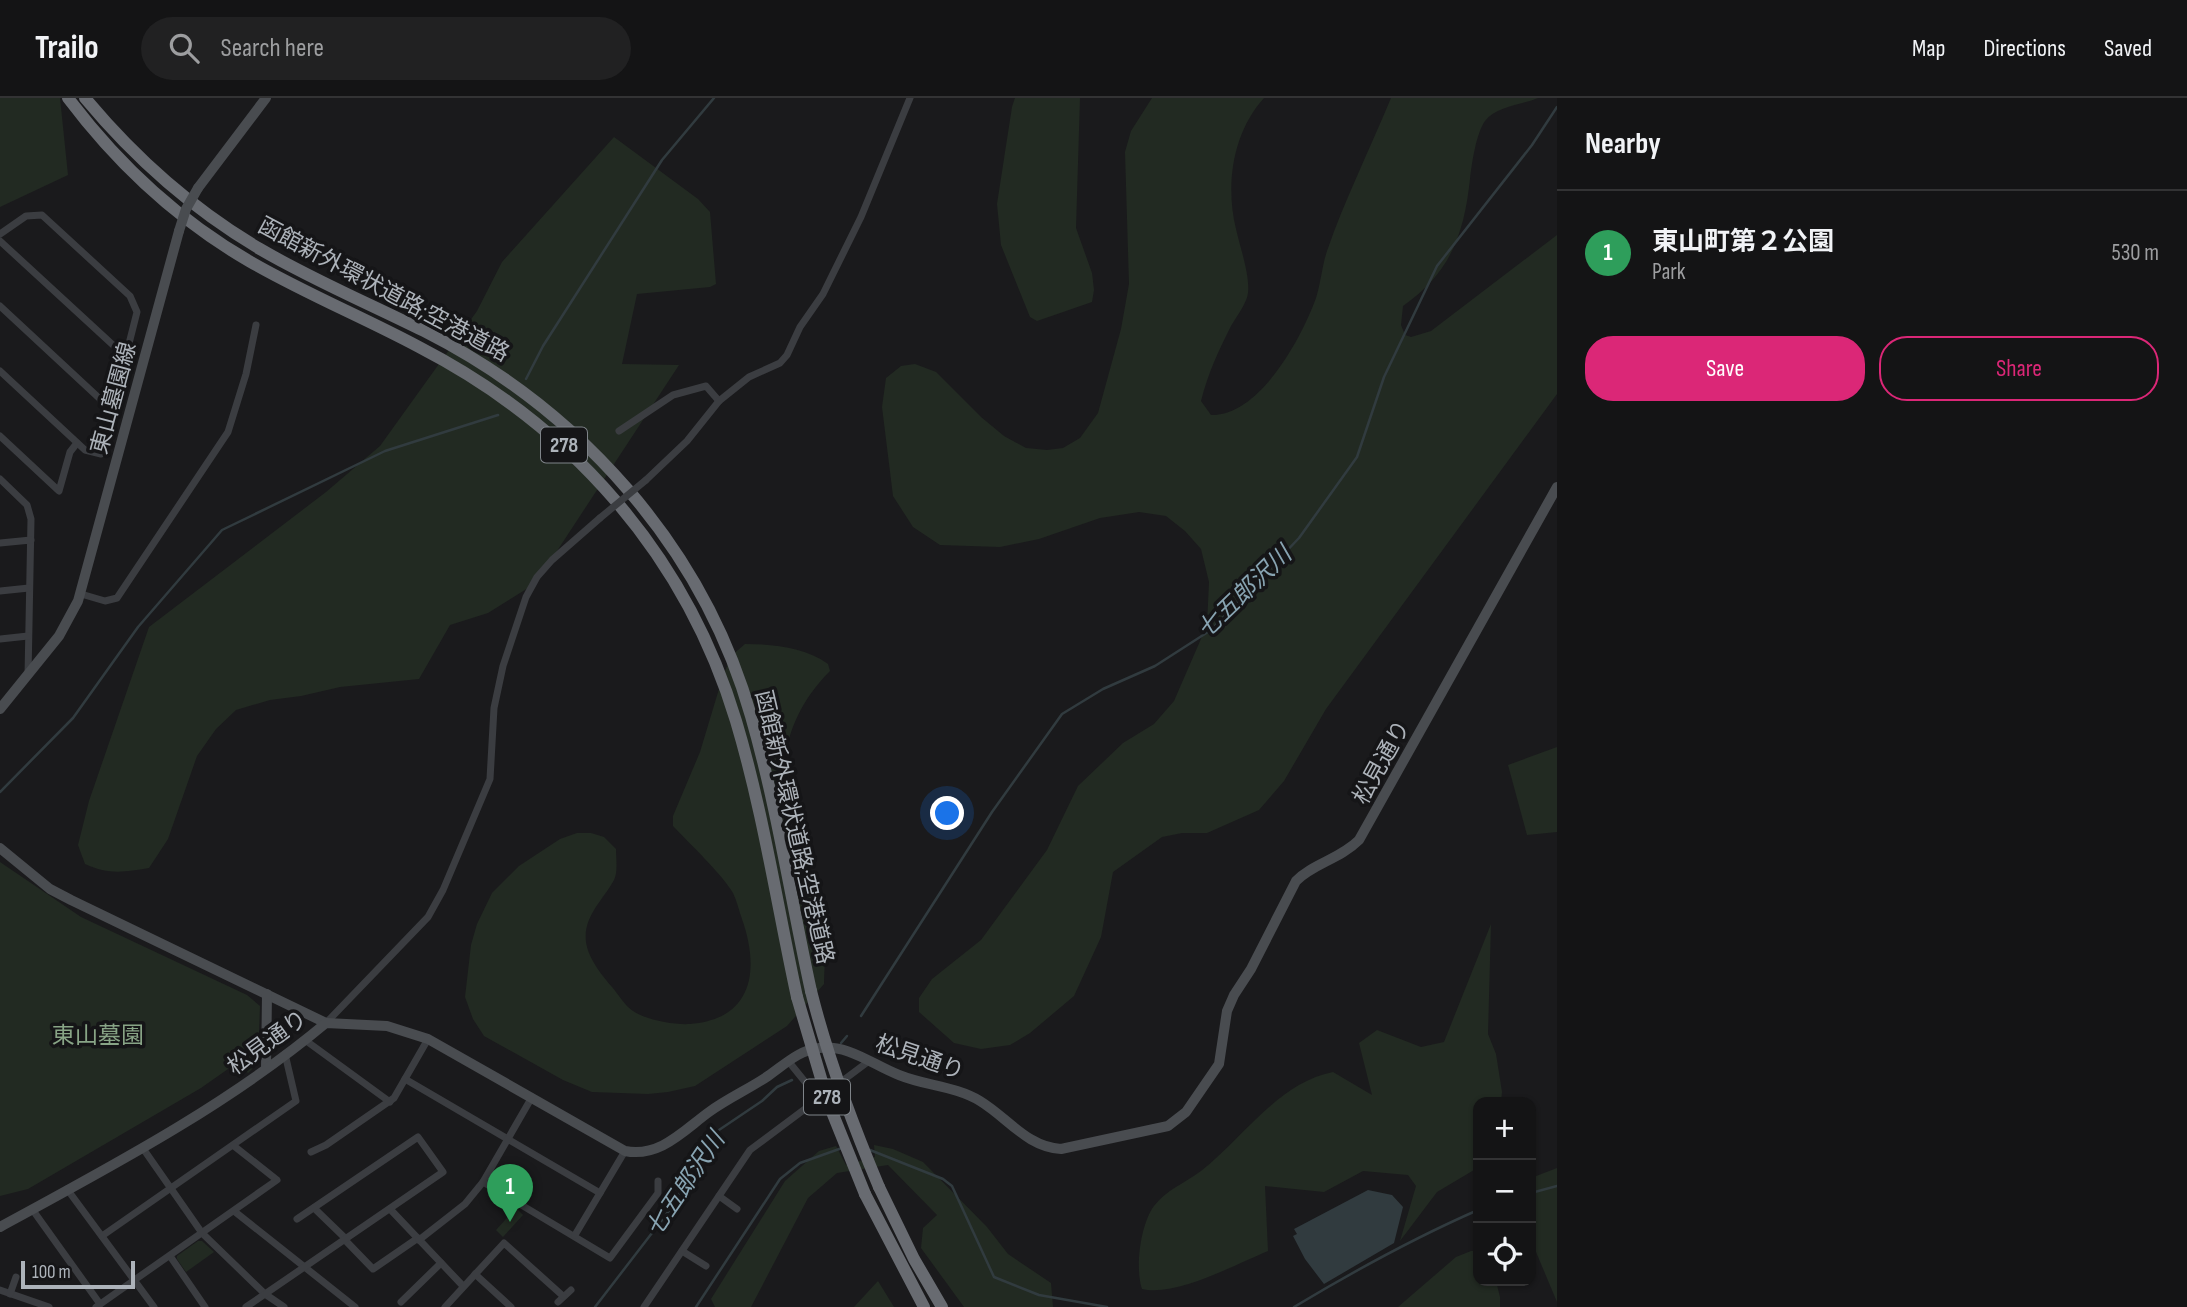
<!DOCTYPE html>
<html lang="en">
<head>
<meta charset="utf-8">
<style>
  :root { --surface:#141415; --page:#212122; --text:#f1f3f6; --muted:#9d9ea0; --line:#333334; --accent:#db2777 }
  body { margin:0; font-family:"Sofia Sans Condensed","Noto Sans JP",sans-serif; background:var(--page); color:var(--text) }
  .controls { position:absolute; right:21px; bottom:21px; display:grid; overflow:hidden; border-radius:14px; box-shadow:0 2px 5px #0004 }
  .controls button { width:63px; height:63px; display:grid; place-items:center; padding:0; border:0; border-bottom:2px solid var(--line); background:var(--surface); color:var(--text); font:35px sans-serif }
  .scale { position:absolute; left:21px; bottom:18px; width:114px; box-sizing:border-box; padding-left:7px; border:4px solid #adb3ba; border-top:0; font-size:19px; line-height:24px; white-space:nowrap; color:#adb3ba; -webkit-text-stroke:5px #151517; paint-order:stroke }
  .you { position:absolute; left:948px; top:716px; width:24px; height:24px; margin:-18px; border:5px solid #fff; border-radius:50%; background:#1a73e8; box-shadow:0 0 0 10px #1a73e833 }
  .badge { display:grid; place-items:center; width:46px; height:46px; border-radius:50%; background:var(--accent); color:#fff; font-size:23px; font-weight:700 }
  .pin { position:absolute; translate:-50% -58px; filter:drop-shadow(0 2px 4px #0008) }
  .pin::after { content:''; position:absolute; top:37px; width:24px; height:21px; background:inherit; clip-path:polygon(0 0,100% 0,50% 100%) }
  .list { margin:0; padding:0; list-style:none }
  h2 { display:flex; justify-content:space-between; align-items:center; height:91px; margin:0; padding:0 28px; font-size:30px }
  h2 small { font-size:23px; font-weight:400; color:var(--muted) }
  .list li { display:grid; grid-template-columns:46px 1fr auto; gap:21px; align-items:center; box-sizing:border-box; height:126px; padding:0 28px; border-top:2px solid var(--line) }
  .list b { display:block; font-size:26px; white-space:nowrap }
  .list p { margin:0; font-size:23px; white-space:nowrap; color:var(--muted) }
  .list em { font-size:23px; font-style:normal; color:var(--muted) }
  .actions { display:flex; gap:14px; padding:21px 28px }
  .actions a { flex:1; padding:16px 0; border:2px solid var(--accent); border-radius:28px; text-align:center; font-size:24px; color:var(--accent) }
  .actions .main { background:var(--accent); color:#fff }
  .icon { flex:none; width:38px; height:38px; fill:none; stroke:currentColor; stroke-width:2; stroke-linecap:round; stroke-linejoin:round }
  .map { position:relative; flex:none; width:1557px; height:1209px; overflow:hidden }
  header { display:flex; align-items:center; gap:42px; box-sizing:border-box; height:98px; padding:0 35px; background:var(--surface); border-bottom:2px solid var(--line) }
  header strong { font-size:33px }
  nav { display:flex; gap:38px; margin-inline-start:auto; font-size:24px }
  .search { width:490px; height:63px; background:var(--page); display:flex; align-items:center; gap:18px; box-sizing:border-box; padding:0 24px; border-radius:38px; color:var(--muted); font-size:26px }
  main { display:flex }
  aside { flex:1; background:var(--surface) }
  .map>svg:first-child { display:block }
  .green { fill:#222a22 }
  .water { fill:#313b3f }
  .lines { fill:none; stroke-linecap:round; stroke-linejoin:round }
  .stream { stroke:#313b3f; stroke-width:2.5 }
  .street { stroke:#3b3d41; stroke-width:7 }
  .secondary { stroke:#494c50; stroke-width:10 }
  .highway { stroke:#686b71; stroke-width:12 }
  .street-bridge { stroke:#3b3d41; stroke-width:7 }
  .secondary-bridge { stroke:#494c50; stroke-width:10 }
  .highway-bridge { stroke:#686b71; stroke-width:12 }
  .labels { text-anchor:middle; stroke-width:7; stroke-linejoin:round; paint-order:stroke }
  .shield { fill:#151517; stroke:#7f8489; stroke-width:2 }
  .shield-label { font-size:21px; font-weight:bold; fill:#adb3ba }
  .street-label { font-size:23px; fill:#adb3ba; stroke:#151517 }
  .park-label { font-size:23px; fill:#88a486; stroke:#151517 }
  .water-label { font-size:24px; font-style:italic; fill:#88a4b2; stroke:#151517 }
</style>
</head>
<body>
<header>
<strong>Trailo</strong>
<div class="search"><svg class="icon" aria-label="search" viewBox="0 0 24 24"><circle cx="10" cy="10" r="6"/><path d="M15 15l6 6"/></svg>Search here</div>
<nav><a>Map</a><a>Directions</a><a>Saved</a></nav>
</header>
<main>
<div class="map">
<svg width="1557" height="1209" viewBox="0 0 1557 1209">
  <rect width="100%" height="100%" fill="#1a1a1c"/>
  <!-- green -->
  <g class="green">
    <path d="M0,0h60l8,77 -68,32z"/>
    <path d="M1015,0h65l-4,130 16,45 2,17 -2,12 -55,19 -7,-4 -29,-72 -4,-41 15,-97z"/>
    <path d="M1152,0h112c-31,34 -39,86 -28,131 4,18 14,46 12,64 -1,10 -12,24 -17,33 -13,26 -23,47 -30,75l10,14c49,1 91,-78 105,-117 5,-16 6,-32 11,-47 18,-52 43,-102 64,-153h147c-16,7 -42,8 -53,23 -9,13 -13,42 -15,58 -6,56 -20,94 -67,127l-2,19 4,10 6,2 20,-6 126,-96v159l-231,315 -42,72 -25,29 -52,23h-25l-20,4 -49,35 -12,65 -27,59 -44,37 -20,12 -29,4 -27,-6 -35,-31v-14l13,-19 49,-39 66,-90 31,-64 45,-43 31,-19 20,-23 33,-76 2,-43 -8,-33 -16,-18 -19,-15 -27,-4 -39,6 -61,21 -39,8 -60,-2 -27,-18 -20,-31 -11,-89 4,-29 15,-12 14,-2 21,8 45,45 23,19 22,12 21,2 16,-2 17,-10 18,-25 23,-84 8,-45 -4,-132 6,-21z"/>
    <path d="M614,39l84,62 12,13 6,72 -6,3 -73,7 -15,70 57,1 -143,218 -48,30 -38,12 -31,54 -79,8 -39,9 -31,4 -34,10 -20,19 -19,27 -29,83 -19,29c-25,4 -40,7 -64,-4l-7,-19 11,-44 60,-174 177,-135 54,-46 97,-135 25,-49z"/>
    <path d="M745,546c27,0 60,3 83,20l2,7c-54,54 -56,120 -32,189 8,21 22,49 26,71 3,16 0,36 0,53l-37,42 -92,60 -27,6 -20,2 -56,-2 -29,-12 -79,-44 -11,-17 -8,-22 6,-52 6,-21 15,-31 27,-27 41,-27 17,-6h14l13,4 12,12c0,9 2,23 -2,31 -12,22 -34,39 -27,67 3,13 16,30 25,40 6,7 13,19 21,24 13,9 41,14 57,13 63,-5 70,-54 52,-105 -3,-8 -5,-18 -9,-26 -11,-19 -43,-49 -60,-67v-10l27,-64 22,-73 9,-23z"/>
    <path d="M1557,649v85l-30,3 -19,-70z"/>
    <path d="M0,764l81,55 166,78 13,11 -2,57 -10,10 -10,-11 -37,26 -173,101 -28,7z"/>
    <path d="M1491,826l-3,110 8,20 6,38 -1,10h-23v63l-4,5 -37,22 -37,49 16,-55 -8,-11 -45,-4 -39,21 -59,-6 3,65c-32,13 -91,46 -126,38 -7,-20 -2,-64 12,-83 12,-16 31,-23 47,-35 43,-34 77,-88 132,-99l39,23 -13,-52 18,-13 44,17 23,-5z"/>
    <path d="M874,1047l19,4 30,13 64,65 21,27 43,29 2,24h-89l-43,-59 2,-20 14,-13 -49,-50 -51,8 -29,25 -57,109h-36l-4,-8 74,-118 34,-30 17,-5 10,19 29,-8z"/>
    <path d="M1557,1070v134l-26,-62v-62z"/>
    <path d="M516,1110l7,7 -20,22 -7,-7z"/>
    <path d="M198,1143h4l12,11 -28,20 -9,-13v-3z"/>
    <path d="M1471,1153h7v30h18l4,16v10h-102l58,-50z"/>
    <path d="M878,1183l16,26h-40z"/>
  </g>
  <!-- water -->
  <path class="water" d="M1368,1092l24,5 11,12 -9,36 -70,41 -19,-25 -12,-23 4,-2 -3,-5z"/>
  <g class="lines">
    <!-- stream -->
    <g class="stream">
      <path d="M526,281l17,-33 119,-186 52,-62"/>
      <path d="M0,694l73,-74 65,-91 84,-97 163,-79 113,-36"/>
      <path d="M861,918l131,-204 70,-98 41,-25 52,-23 56,-36 88,-92 58,-81 27,-80 53,-111 95,-121 25,-38"/>
      <path d="M841,945l6,-7"/>
      <path d="M870,1052l73,29 9,7 42,91 45,18 68,12"/>
      <path d="M1531,1095l26,-7"/>
      <path d="M595,1209l77,-100 30,-56 14,-19 46,-31 15,-14 15,-7"/>
      <path d="M696,1209l84,-128 20,-16 42,-15"/>
      <path d="M1294,1209c60,-36 120,-69 184,-97"/>
    </g>
    <!-- street -->
    <g class="street">
      <path d="M0,136l26,-18 16,-1 88,81 7,16 -36,142 -16,-4 -85,-79"/>
      <path d="M0,143l126,116"/>
      <path d="M0,208l113,105"/>
      <path d="M619,333l54,-36 33,-9 13,15"/>
      <path d="M0,338l59,55 11,-39 7,-9"/>
      <path d="M0,381l27,26 4,14 -3,157"/>
      <path d="M646,382l41,-39 32,-40 30,-24 31,-14 7,-8 13,-28 23,-33 38,-77 49,-119"/>
      <path d="M0,445l31,-3"/>
      <path d="M0,493l29,-3"/>
      <path d="M81,496l24,7 12,-3 111,-166 18,-58 10,-49"/>
      <path d="M0,541l28,-3"/>
      <path d="M326,925l102,-106 15,-27 47,-111 4,-71 9,-42 23,-69 11,-20 15,-17 48,-42"/>
      <path d="M305,942l85,62"/>
      <path d="M789,964l30,37"/>
      <path d="M405,981l195,114"/>
      <path d="M142,1049l60,86 63,61 19,13"/>
      <path d="M311,1054l15,-7 68,-47 34,-59"/>
      <path d="M483,1084l127,76 48,-65v-12"/>
      <path d="M67,1091l87,118"/>
      <path d="M719,1098l18,13"/>
      <path d="M314,1110l32,31"/>
      <path d="M32,1111l68,95"/>
      <path d="M390,1111l73,77"/>
      <path d="M234,1113l121,96"/>
      <path d="M575,1137l50,-84"/>
      <path d="M102,1138l194,-135 -11,-47"/>
      <path d="M345,1142l28,29 45,-31"/>
      <path d="M419,1142l46,-36 18,-22 49,-85"/>
      <path d="M682,1153l24,15"/>
      <path d="M170,1158l35,51"/>
      <path d="M475,1176l36,33"/>
      <path d="M0,1192l49,17"/>
      <path d="M10,1196l6,-17"/>
      <path d="M401,1204l40,-39"/>
      <path d="M558,1204l13,-12"/>
      <path d="M96,1209l181,-127 -43,-34"/>
      <path d="M246,1209l197,-135 -25,-35 -121,82"/>
      <path d="M445,1209l59,-64 59,53"/>
      <path d="M644,1209l106,-157 119,-89"/>
    </g>
    <!-- secondary -->
    <g class="secondary">
      <path d="M198,90l68,-90"/>
      <path d="M0,611l59,-73 19,-35 101,-370"/>
      <path d="M0,750l50,41 21,11 255,123"/>
      <path d="M266,970l1,-74"/>
      <path d="M0,1129c112,-61 228,-122 326,-204l61,3 41,13 197,112c35,7 59,-21 84,-39 19,-14 40,-23 59,-36 16,-11 31,-26 51,-28 29,-4 54,17 80,27 27,11 56,11 81,26 28,17 47,46 81,48l107,-23 18,-14 33,-48 8,-53 7,-16 17,-26 45,-88c16,-17 44,-22 63,-41l198,-353"/>
    </g>
    <!-- highway -->
    <g class="highway">
      <path d="M68,0c49,65 110,122 181,163 55,32 114,56 170,86 153,79 267,208 317,374 27,90 41,184 61,276"/>
      <path d="M85,0c49,59 109,112 175,151 53,31 110,55 164,82 156,79 279,216 327,385 26,90 40,184 60,275"/>
      <path d="M879,1089l35,72 28,48"/>
      <path d="M865,1096l59,113"/>
    </g>
    <!-- street-bridge -->
    <path class="street-bridge" d="M600,420l46,-38"/>
    <!-- secondary-bridge -->
    <path class="secondary-bridge" d="M179,133l7,-22 12,-21"/>
    <!-- highway-bridge -->
    <g class="highway-bridge">
      <path d="M811,893c17,68 41,132 68,196"/>
      <path d="M797,899l31,105 37,92"/>
    </g>
  </g>
  <g class="labels">
    <!-- shield labels -->
    <g class="shield">
      <rect x="541" y="329.5" width="46" height="35" rx="5"/>
      <rect x="804" y="981.5" width="46" height="35" rx="5"/>
    </g>
    <g class="shield-label">
      <text x="564" y="354">278</text>
      <text x="827" y="1006">278</text>
    </g>
    <!-- street labels -->
    <g class="street-label">
      <text transform="translate(384 191) rotate(28)" y="8">函館新外環状道路;空港道路</text>
      <text transform="translate(113 300) rotate(-75)" y="8">東山墓園線</text>
      <text transform="translate(1381 664) rotate(-61)" y="8">松見通り</text>
      <text transform="translate(795 729) rotate(77)" y="8">函館新外環状道路;空港道路</text>
      <text transform="translate(267 944) rotate(-36)" y="8">松見通り</text>
      <text transform="translate(920 959) rotate(19)" y="8">松見通り</text>
    </g>
    <!-- park labels -->
    <g class="park-label">
      <text x="98" y="945">東山墓園</text>
    </g>
    <!-- water labels -->
    <g class="water-label">
      <text transform="translate(1244 494) rotate(-44)" y="8">七五郎沢川</text>
      <text transform="translate(685 1086) rotate(-56)" y="8">七五郎沢川</text>
    </g>
  </g>
</svg>
<div class="controls">
<button>+</button>
<button>−</button>
<button><svg class="icon" aria-label="locate" viewBox="0 0 24 24"><circle cx="12" cy="12" r="6"/><path d="M12 2v4M12 18v4M2 12h4M18 12h4"/></svg></button>
</div>
<div class="scale">100 m</div>
<div class="you"></div>
<div class="pin badge" style="left:510px;top:1124px;background:#2e9e5b">1</div>
</div>
<aside>
<h2>Nearby<small></small></h2>
<ul class="list">
<li><span class="badge" style="background:#2e9e5b">1</span><div><b>東山町第２公園</b><p>Park</p></div><em>530 m</em></li>
</ul>
<div class="actions"><a class="main">Save</a><a>Share</a></div>
</aside>
</main>
</body>
</html>
